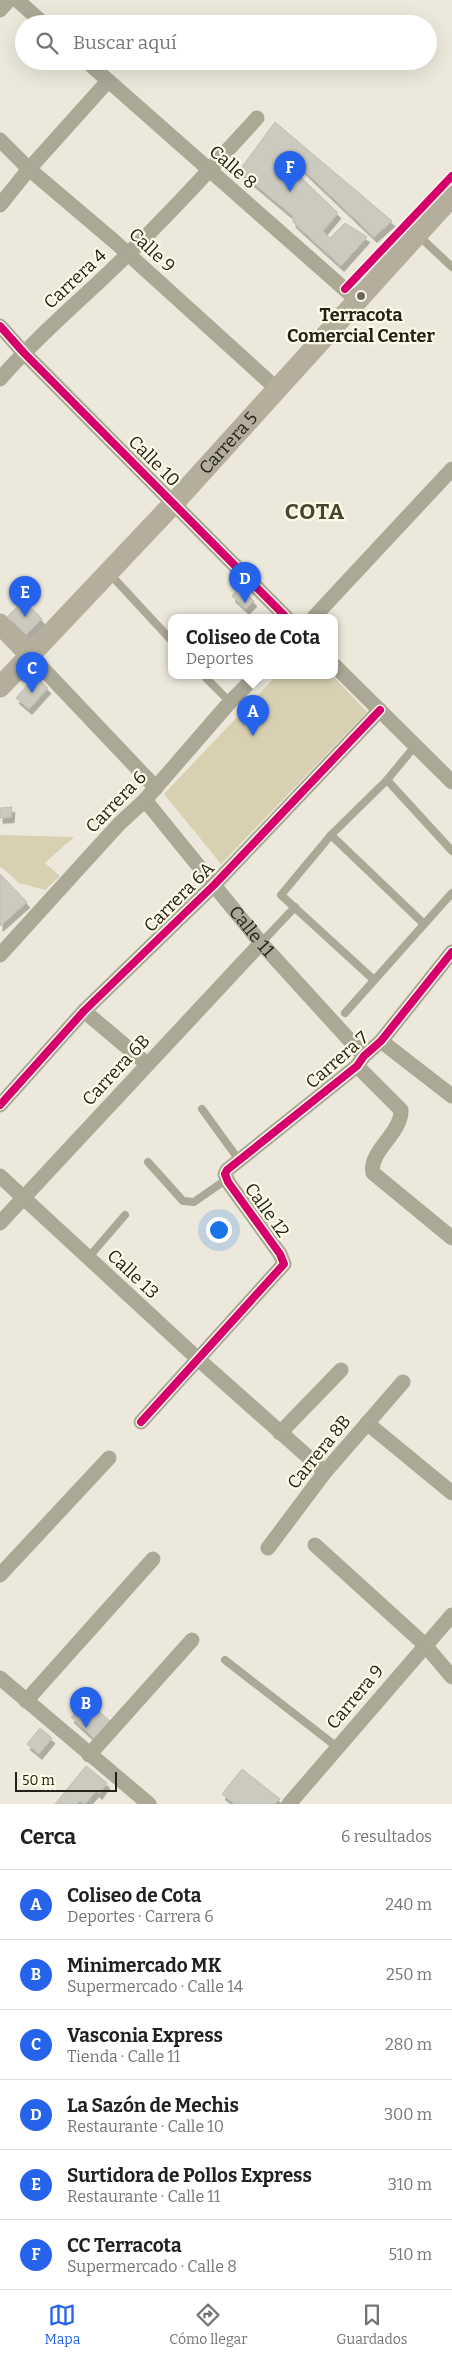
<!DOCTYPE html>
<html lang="es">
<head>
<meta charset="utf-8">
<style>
  :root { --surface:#fff; --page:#f2f2f2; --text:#202124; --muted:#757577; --line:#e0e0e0; --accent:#2563eb }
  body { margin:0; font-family:Bitter,serif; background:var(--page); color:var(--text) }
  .scale { position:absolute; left:15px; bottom:12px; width:102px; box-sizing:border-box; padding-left:5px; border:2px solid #232218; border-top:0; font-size:14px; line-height:18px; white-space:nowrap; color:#232218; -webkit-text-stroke:4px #fffbe7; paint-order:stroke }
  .you { position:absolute; left:218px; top:1229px; width:18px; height:18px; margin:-12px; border:4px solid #fff; border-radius:50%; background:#1a73e8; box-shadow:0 0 0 8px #1a73e833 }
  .badge { display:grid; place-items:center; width:32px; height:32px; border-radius:50%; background:var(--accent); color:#fff; font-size:16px; font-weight:700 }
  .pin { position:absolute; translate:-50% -41px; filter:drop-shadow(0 1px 2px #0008) }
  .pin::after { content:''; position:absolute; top:26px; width:18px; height:15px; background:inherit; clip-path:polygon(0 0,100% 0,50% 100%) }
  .popup { position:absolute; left:168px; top:614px; width:170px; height:65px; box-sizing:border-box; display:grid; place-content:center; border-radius:10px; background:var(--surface); filter:drop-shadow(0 1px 4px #0005); font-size:16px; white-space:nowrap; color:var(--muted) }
  .popup b { font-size:19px; color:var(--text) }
  .popup::after { content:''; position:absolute; left:50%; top:100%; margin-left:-10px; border:10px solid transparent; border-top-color:var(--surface) }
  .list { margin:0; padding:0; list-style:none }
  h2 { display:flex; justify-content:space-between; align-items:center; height:65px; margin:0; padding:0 20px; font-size:21px }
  h2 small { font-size:16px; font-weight:400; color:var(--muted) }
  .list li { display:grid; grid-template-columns:32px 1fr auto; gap:15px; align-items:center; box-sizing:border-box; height:70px; padding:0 20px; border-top:1px solid var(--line) }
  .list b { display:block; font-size:19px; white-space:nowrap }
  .list p { margin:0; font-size:16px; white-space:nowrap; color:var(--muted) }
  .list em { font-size:16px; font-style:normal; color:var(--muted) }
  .icon { flex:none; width:28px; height:28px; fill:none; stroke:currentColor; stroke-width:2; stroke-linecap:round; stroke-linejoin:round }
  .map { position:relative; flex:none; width:452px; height:1804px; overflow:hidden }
  .search { position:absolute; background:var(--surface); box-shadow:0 5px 20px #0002; left:15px; right:15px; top:15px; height:55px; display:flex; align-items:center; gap:12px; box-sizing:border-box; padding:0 18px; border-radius:28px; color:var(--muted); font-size:19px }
  .sheet { height:485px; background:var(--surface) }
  nav { display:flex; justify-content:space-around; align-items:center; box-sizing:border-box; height:70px; border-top:1px solid var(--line); background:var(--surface); font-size:14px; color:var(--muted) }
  nav a { display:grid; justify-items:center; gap:2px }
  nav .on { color:var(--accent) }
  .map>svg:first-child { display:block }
  .green { fill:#d7d1b2 }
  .building { fill:#cccabf; stroke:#bfbeb3; filter:url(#shadow) }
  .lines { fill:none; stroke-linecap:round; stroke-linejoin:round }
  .service { stroke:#aba896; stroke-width:8 }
  .minor { stroke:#aba896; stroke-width:15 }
  .secondary { stroke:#b3af9c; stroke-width:21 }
  .cycleway-casing { stroke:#fffbe7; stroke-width:11 }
  .cycleway { stroke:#d6006c; stroke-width:8 }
  .poi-dot { fill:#69685d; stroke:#fffbe7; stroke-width:2 }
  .labels { text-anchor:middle; stroke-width:4.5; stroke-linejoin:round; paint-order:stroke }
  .street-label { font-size:18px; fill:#232218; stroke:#fffbe7 }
  .poi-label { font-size:18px; font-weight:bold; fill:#232218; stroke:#fffbe7 }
  .district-label { font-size:22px; font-weight:bold; letter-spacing:1px; fill:#484430; stroke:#fffbe7 }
</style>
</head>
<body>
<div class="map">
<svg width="452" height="1804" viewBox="0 0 452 1804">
  <defs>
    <filter id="shadow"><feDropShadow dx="3" dy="5.5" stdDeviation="0" flood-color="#0004"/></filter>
  </defs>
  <rect width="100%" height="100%" fill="#ece9dc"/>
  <!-- green -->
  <g class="green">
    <path d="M277,675h55l35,37 -146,152 -57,-70z"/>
    <path d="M0,835l74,2 -29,26 15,13 -15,14 -26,-7 -19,-17z"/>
  </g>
  <!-- building -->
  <g class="building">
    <path d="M275,122l117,99 -18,16 -84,-80 -2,8 50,48 -15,18 7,7 15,-15 22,14 -26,29 -48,-44v-6l-54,-45z"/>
    <path d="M240,587l14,14 -8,8 -14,-13z"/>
    <path d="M24,600l18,19 -16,16 -18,-19z"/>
    <path d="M35,676l13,12 -19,21 -13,-11z"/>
    <path d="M12,807l-1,10 -11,1v-10z"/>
    <path d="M0,874l27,28 -27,24z"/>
    <path d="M87,1700l25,23 -16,17 -25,-23z"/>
    <path d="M40,1728l12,10 -13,16 -12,-10z"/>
    <path d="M86,1766l21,17 -8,11 -3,-3 -11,13 -5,-3 -3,3h-22z"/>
    <path d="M242,1769l38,30 -5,5h-40l-13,-10z"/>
  </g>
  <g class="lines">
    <!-- service -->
    <g class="service">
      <path d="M419,236l33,31"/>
      <path d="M109,573l63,68"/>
      <path d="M203,675l27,27"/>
      <path d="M387,780l65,71"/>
      <path d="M331,835l93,89"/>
      <path d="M261,943l34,-36"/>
      <path d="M374,980l-93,-85 50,-60 56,-55 23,-28 7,-5"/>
      <path d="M345,1013l107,-120"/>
      <path d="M202,1109l37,51"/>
      <path d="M148,1162l35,39 11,1 33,-23"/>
      <path d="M88,1258l37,-43"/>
      <path d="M225,1660l112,87"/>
    </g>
    <!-- minor -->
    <g class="minor">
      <path d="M17,0l27,24"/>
      <path d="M0,10l9,-10"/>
      <path d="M86,61l271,239"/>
      <path d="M0,140l29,29 86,73 162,147"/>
      <path d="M0,205l29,-36 79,-88"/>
      <path d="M0,326l24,27 262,264"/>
      <path d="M0,379c39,-45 86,-83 128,-125 45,-43 87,-90 129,-136"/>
      <path d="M314,617l138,-148"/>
      <path d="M29,654l127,134"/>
      <path d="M334,665l118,117"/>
      <path id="s1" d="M145,800l116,143 103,113"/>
      <path d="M0,955l119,-131 26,-24 85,-98 27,-27"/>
      <path d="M84,1011l63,53"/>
      <path d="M381,1041l71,55"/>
      <path d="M357,1066l44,44c1,23 -33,42 -28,63l79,65"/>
      <path d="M0,1105l84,-94 130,-126 166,-175"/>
      <path d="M0,1176l198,183 127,113"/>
      <path d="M0,1223l261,-280"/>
      <path d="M141,1422l143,-158 -4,-10 -52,-72 -3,-8 2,-4 130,-104 7,-10 17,-15 71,-89"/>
      <path d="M367,1423l85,70"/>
      <path d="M280,1433l61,-63"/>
      <path d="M315,1545l109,99 28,33"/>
      <path d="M268,1548l57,-76 78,-90"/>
      <path d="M0,1575l109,-117"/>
      <path d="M0,1678l149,126"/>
      <path d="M26,1701l127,-142"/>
      <path d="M89,1755l103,-115"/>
      <path d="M289,1804l163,-189"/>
    </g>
    <!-- secondary -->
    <g class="secondary">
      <path d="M0,624l29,30"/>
      <path id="s2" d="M0,687l174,-184 278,-307"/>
    </g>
    <!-- cycleway casing -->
    <g class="cycleway-casing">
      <g id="cycleway">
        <path d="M345,289l107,-113"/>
        <path d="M0,326l24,27 262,264"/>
        <path d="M0,1105l84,-94 130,-126 166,-175"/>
        <path d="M141,1422l143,-158 -4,-10 -52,-72 -3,-8 2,-4 130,-104 7,-10 17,-15 71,-89"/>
      </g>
    </g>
    <!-- cycleway -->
    <use href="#cycleway" class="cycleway"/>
  </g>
  <!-- markers -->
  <circle class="poi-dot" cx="361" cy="296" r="5"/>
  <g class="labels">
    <!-- street labels -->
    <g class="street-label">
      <text transform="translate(233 167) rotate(41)" y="6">Calle 8</text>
      <text transform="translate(152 250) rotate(43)" y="6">Calle 9</text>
      <text transform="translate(75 279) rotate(-43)" y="6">Carrera 4</text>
      <text dy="6" stroke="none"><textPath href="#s2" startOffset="334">Carrera 5</textPath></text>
      <text transform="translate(154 461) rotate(45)" y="6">Calle 10</text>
      <text transform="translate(116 802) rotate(-46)" y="6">Carrera 6</text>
      <text transform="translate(179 897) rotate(-45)" y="6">Carrera 6A</text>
      <text dy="6" stroke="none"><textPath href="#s1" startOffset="169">Calle 11</textPath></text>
      <text transform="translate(337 1060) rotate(-41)" y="6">Carrera 7</text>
      <text transform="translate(116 1070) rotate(-47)" y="6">Carrera 6B</text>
      <text transform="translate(267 1210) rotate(54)" y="6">Calle 12</text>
      <text transform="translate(133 1274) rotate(43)" y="6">Calle 13</text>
      <text transform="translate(319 1452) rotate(-51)" y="6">Carrera 8B</text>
      <text transform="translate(355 1697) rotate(-50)" y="6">Carrera 9</text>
    </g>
    <!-- poi labels -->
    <g class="poi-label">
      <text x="361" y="321">Terracota<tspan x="361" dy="21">Comercial Center</tspan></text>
    </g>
    <!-- district labels -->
    <g class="district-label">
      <text x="315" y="519">COTA</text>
    </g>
  </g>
</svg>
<div class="scale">50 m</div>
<div class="you"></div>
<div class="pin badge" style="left:253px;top:736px">A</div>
<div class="popup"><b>Coliseo de Cota</b>Deportes</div>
<div class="pin badge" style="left:86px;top:1728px">B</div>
<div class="pin badge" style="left:32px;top:693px">C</div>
<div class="pin badge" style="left:245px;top:603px">D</div>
<div class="pin badge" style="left:25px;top:617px">E</div>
<div class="pin badge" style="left:290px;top:192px">F</div>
<div class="search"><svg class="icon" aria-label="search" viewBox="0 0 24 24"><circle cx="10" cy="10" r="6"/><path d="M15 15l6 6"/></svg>Buscar aquí</div>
</div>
<section class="sheet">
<h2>Cerca<small>6 resultados</small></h2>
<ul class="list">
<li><span class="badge">A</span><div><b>Coliseo de Cota</b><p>Deportes · Carrera 6</p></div><em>240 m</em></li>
<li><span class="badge">B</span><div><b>Minimercado MK</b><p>Supermercado · Calle 14</p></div><em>250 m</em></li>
<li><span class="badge">C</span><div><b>Vasconia Express</b><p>Tienda · Calle 11</p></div><em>280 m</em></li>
<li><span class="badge">D</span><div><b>La Sazón de Mechis</b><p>Restaurante · Calle 10</p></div><em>300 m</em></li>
<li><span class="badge">E</span><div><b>Surtidora de Pollos Express</b><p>Restaurante · Calle 11</p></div><em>310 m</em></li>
<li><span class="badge">F</span><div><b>CC Terracota</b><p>Supermercado · Calle 8</p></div><em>510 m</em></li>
</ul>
</section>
<nav>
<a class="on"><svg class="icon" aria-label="map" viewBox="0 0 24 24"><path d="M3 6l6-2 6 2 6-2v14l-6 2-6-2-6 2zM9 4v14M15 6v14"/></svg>Mapa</a>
<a><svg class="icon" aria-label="directions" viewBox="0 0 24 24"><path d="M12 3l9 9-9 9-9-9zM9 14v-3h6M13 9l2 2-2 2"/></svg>Cómo llegar</a>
<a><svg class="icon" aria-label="saved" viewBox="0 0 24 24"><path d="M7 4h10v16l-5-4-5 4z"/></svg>Guardados</a>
</nav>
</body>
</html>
